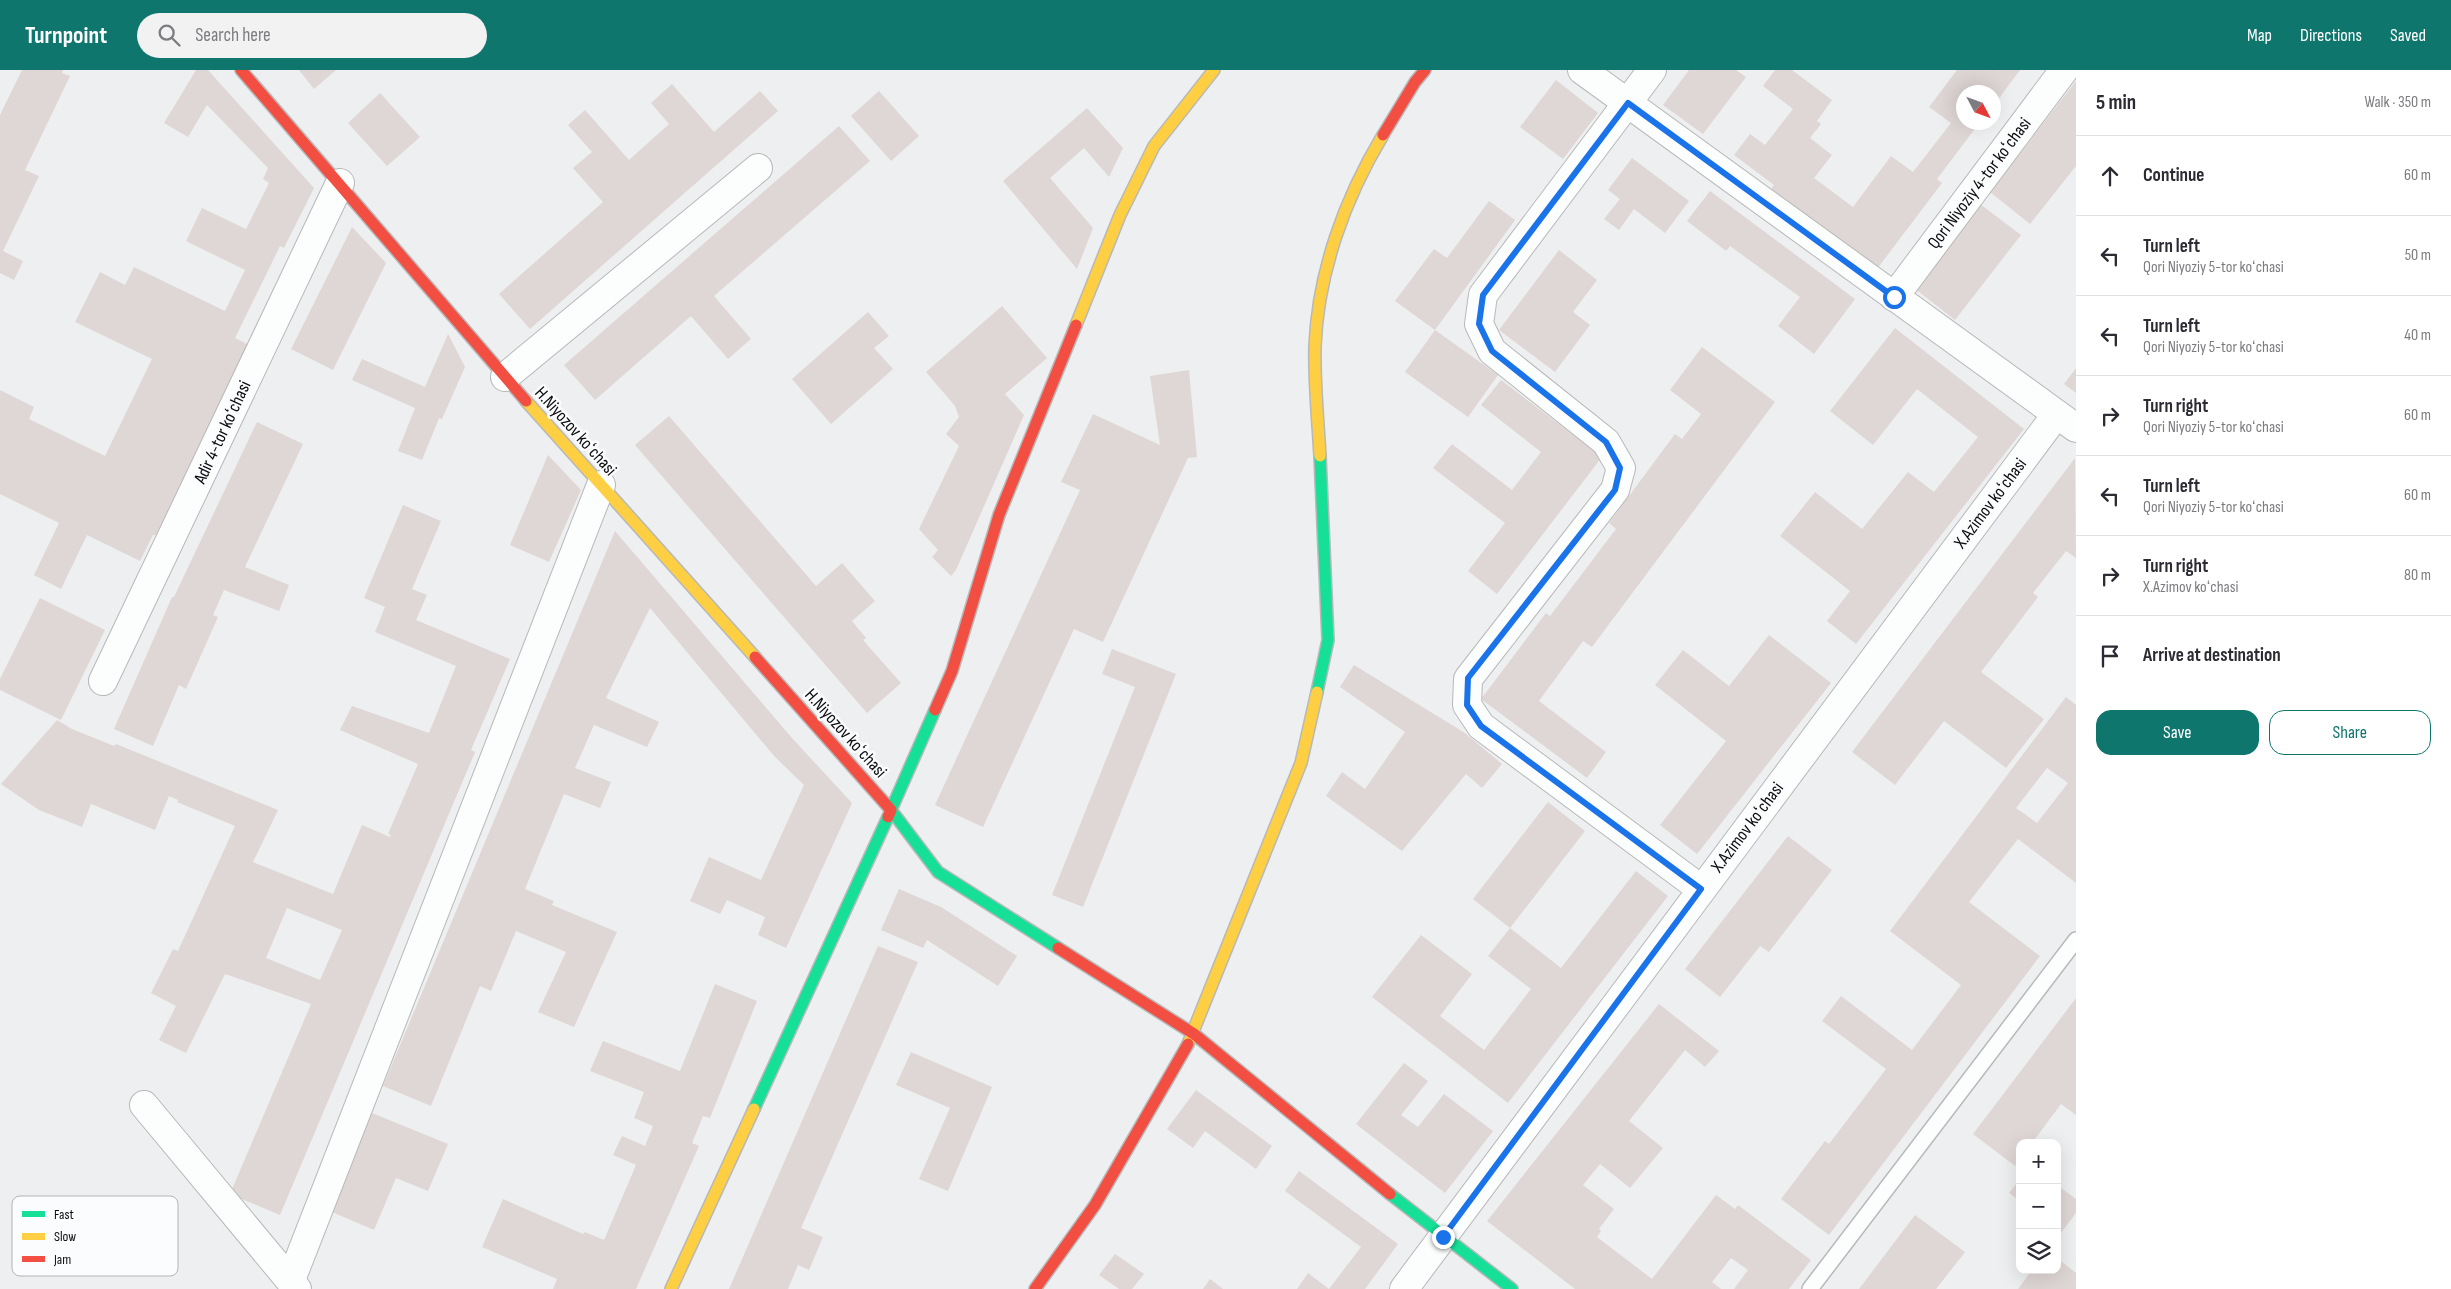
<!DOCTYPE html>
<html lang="en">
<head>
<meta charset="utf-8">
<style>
  :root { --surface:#fff; --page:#f2f2f3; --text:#2b2b33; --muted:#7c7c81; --line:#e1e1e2; --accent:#0f766e }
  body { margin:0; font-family:"Sofia Sans Condensed",sans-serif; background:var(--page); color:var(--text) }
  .controls { position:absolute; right:15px; bottom:15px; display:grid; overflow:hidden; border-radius:10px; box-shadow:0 5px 20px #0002 }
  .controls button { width:45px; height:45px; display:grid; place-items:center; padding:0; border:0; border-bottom:1px solid var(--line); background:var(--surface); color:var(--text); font:25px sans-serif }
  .compass { position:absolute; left:1956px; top:15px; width:45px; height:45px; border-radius:50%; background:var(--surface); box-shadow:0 5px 20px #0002; rotate:131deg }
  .stop { position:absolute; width:15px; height:15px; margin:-11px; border:4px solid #1a73e8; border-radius:50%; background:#fff }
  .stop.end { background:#1a73e8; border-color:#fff; box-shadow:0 1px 5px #0008 }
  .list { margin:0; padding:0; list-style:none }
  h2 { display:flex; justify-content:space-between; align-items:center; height:65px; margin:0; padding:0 20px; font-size:21px }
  h2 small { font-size:16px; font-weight:400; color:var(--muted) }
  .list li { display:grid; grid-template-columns:32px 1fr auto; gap:15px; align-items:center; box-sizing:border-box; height:80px; padding:0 20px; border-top:1px solid var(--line) }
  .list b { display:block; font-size:19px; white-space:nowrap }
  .list p { margin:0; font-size:16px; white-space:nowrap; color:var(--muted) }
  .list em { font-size:16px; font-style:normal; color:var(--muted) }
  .actions { display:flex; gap:10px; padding:15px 20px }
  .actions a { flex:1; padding:11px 0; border:1px solid var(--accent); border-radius:15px; text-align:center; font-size:18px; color:var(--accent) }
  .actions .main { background:var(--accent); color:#fff }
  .icon { flex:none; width:28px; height:28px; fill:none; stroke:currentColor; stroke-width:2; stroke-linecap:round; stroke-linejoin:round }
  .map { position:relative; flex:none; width:2076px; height:1219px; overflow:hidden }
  header { display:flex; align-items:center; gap:30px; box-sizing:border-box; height:70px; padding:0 25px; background:var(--accent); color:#fff }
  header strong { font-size:24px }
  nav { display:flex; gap:28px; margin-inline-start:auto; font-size:18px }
  .search { width:350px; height:45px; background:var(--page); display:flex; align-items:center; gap:12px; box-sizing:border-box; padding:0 18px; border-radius:28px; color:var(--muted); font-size:19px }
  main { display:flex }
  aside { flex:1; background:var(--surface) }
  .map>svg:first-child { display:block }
  .building { fill:#dfd7d5; fill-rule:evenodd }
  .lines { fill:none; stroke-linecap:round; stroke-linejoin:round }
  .lane-casing { stroke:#b7b8b9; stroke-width:18 }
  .street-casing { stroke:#b7b8b9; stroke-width:30 }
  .fast-casing { stroke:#b7b8b9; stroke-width:14 }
  .slow-casing { stroke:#b7b8b9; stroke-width:14 }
  .jam-casing { stroke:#b7b8b9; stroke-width:14 }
  .lane { stroke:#fcfdfd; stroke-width:15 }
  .street { stroke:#fcfdfd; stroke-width:28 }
  .fast { stroke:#16e098; stroke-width:11 }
  .slow { stroke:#ffcf43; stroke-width:11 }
  .jam { stroke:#f24e42; stroke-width:11 }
  .route { stroke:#1a73e8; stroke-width:6 }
  .labels { text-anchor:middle; stroke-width:5; stroke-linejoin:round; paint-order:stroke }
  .street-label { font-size:18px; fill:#0b0c0c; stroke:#fafcfe }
  .key { fill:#fafcfe; stroke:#b2b4b5; stroke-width:1 }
  .key-label { font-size:14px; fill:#0b0c0c }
</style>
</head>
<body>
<header>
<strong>Turnpoint</strong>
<div class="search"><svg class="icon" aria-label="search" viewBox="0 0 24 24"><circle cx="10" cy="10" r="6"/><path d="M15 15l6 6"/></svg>Search here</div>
<nav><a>Map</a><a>Directions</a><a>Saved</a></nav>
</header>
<main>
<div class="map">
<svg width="2076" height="1219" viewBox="0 0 2076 1219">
  <rect width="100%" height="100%" fill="#eeeff0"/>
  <!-- building -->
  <g class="building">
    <path d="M22,0h41l-1,3 8,3 -45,94 14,6 -36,75 20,10 -9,19 -14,-7v-158z"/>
    <path d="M196,0h12l106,118 -30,60 -4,-2 -45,92 14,7 -93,190h-3l-13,26 -53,-26 -26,54 -27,-14 25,-52 -59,-29v-104l34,17 -5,12 76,37 47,-97 -77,-37 25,-50 25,13 9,-18 91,44 20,-41 -59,-29 16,-33 44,21 23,-46 -6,-4 5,-11 -61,-63 -19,32 -24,-14z"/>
    <path d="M299,0h37l-22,19z"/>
    <path d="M1689,0h47l10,7 -43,57 -40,-29z"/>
    <path d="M1775,0h17l40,30 -15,21 4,3 -11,14 22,17 -18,23 39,29 38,-51 22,16 38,-49 -22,-16 28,-37h63l-26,35v-13h-30v30h16l-43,57 5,4 -65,86 -106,-80 3,-4 -40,-30 16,-21 15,11 28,-36 -30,-23z"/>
    <path d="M1556,10l42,33 -35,46 -43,-32z"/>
    <path d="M2076,11v85l-46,58 -40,-32z"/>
    <path d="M672,14l42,48 46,-41 18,20 -248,218 -31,-35 104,-92 -30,-34 19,-16 -24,-27 17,-15 44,50 40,-36 -18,-21z"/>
    <path d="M879,21l40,45 -28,25 -40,-45z"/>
    <path d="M380,23l40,44 -33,29 -39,-43z"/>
    <path d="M1087,38l36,40 -14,29 -25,-29 -34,30 43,50 -16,41 -74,-88z"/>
    <path d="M839,56l31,35 -156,135 37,43 -23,20 -37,-43 -96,84 -31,-35z"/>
    <path d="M1632,88l57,43 -24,32 -31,-24 -15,21 -15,-11 16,-20 -12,-9z"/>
    <path d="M1710,121l145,108 -41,55 -36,-28 22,-29 -70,-51 -4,5 -39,-30z"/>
    <path d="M1489,131l26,19 -80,110 -40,-29 39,-52 13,9z"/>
    <path d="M1980,134l41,31 -66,85 -41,-32z"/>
    <path d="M352,157l34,36 -53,107 -42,-21z"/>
    <path d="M1559,180l38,30 -24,32 17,13 -35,47 -56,-42z"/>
    <path d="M1002,236l45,52 -42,36 19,21 -68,155 -5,6 -19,-19 6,-7 -19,-21 40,-83 -13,-12 13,-17 -4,-11 -29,-34z"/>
    <path d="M868,242l21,24 -15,12 19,21 -62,55 -39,-45z"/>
    <path d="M1895,258l129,101 -168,215 -29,-23 23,-30 -70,-55 35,-44 47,37 46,-57 26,20 44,-55 -61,-48 -44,56 -43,-34z"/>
    <path d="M1435,260l63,45 -30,42 -63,-45z"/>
    <path d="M448,264l17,33 -23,52 -3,-1 -17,42 -24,-9 17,-43 -63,-28 10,-21 63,28z"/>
    <path d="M1702,277l73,55 -183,245 -9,-6 -44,60 67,51 -19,26 -106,-79 65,-86 4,3 66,-87 -7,-6 66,-89 7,5 19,-25 -31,-24z"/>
    <path d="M2076,298v25l-12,-9z"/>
    <path d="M1189,300l8,87 -9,1 -85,184 -29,-13 -91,198 -48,-22 145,-315 -19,-8 32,-68 67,31 -10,-69z"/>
    <path d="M1501,310l101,77 -105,137 -29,-23 37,-48 -72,-55 19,-24 60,46 29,-38 -60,-47z"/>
    <path d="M669,346l147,170 26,-23 33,38 -23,20 14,17 -3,2 38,43 -34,30 -232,-268z"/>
    <path d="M257,352l46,22 -58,123 44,18 -10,26 -55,-21 -11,25 5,2 -32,72 -7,-4 -26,61 -39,-17 58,-132h2z"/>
    <path d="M548,385l33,35 -32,72 -39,-17z"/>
    <path d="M2075,388l1,100 -10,-7 -33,42 5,4 -57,75 63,47 -38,49 -62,-47 -49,64 -43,-33z"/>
    <path d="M403,435l38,16 -29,68 15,6 -11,25 94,39 -39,91 4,2 -195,463 -50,-21 81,-190 -86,-30 -39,79 -27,-13 17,-34 -25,-13 22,-44 5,2 57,-125 -58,-24 1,-2 -9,-4 -14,34 -64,-26 -9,23 -43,-17 -38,-26 56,-64 15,9 42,17 2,-2 162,66 -25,52 80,32 29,-69 28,12 1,-2 -3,-1 30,-70 -78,-34 12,-24 77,27 27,-67 -81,-34 10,-25 -21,-9zM287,838l55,22 -22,50 -54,-22z"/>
    <path d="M615,461l177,207 60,65 -66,145 -28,-13 7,-18 -38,-17 -7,14 -30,-13 19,-44 52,23 43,-95 -29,-28 -125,-149 -44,90 53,24 -12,25 -53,-22 -19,43 36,14 -11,26 -36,-14 -39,95 29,12 -2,4 65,27 -43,95 -36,-15 28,-60 -50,-21 -25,60 -11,-5 -49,120 -48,-20z"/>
    <path d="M40,528l65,32 -44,90 -61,-30v-11z"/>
    <path d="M1769,565l62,48 -134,171 -37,-29 66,-84 -71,-56 28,-35 46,36z"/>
    <path d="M1112,579l64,25 -93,233 -31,-12 83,-208 -33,-13z"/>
    <path d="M1354,595l111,68 37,31 -20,24 -16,-14 -64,77 -76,-55 16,-24 23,17 40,-57 -65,-45z"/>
    <path d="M2066,627l10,8v178l-58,-44 -49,63 71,54 -211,279 -48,-36 44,-58 4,3 57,-75 -64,-48 19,-25 71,54 49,-65 -71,-54zM2047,698l21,15 -31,40 -21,-15z"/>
    <path d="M1548,732l37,29 -75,97 -37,-29z"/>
    <path d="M1788,766l44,34 -63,82 -9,-6 -40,51 -35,-28z"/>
    <path d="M1636,801l32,25 -160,207 -136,-106 49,-62 51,39 -32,42 44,34 47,-61 -43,-33 22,-28 51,40z"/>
    <path d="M899,819l42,18 76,49 -19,30 -71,-46 -4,8 -42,-18z"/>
    <path d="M878,876l40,16 -117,266 22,9 -14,33 -11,-5 -10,24h-59z"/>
    <path d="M715,914l42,17 -47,117 -7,-2 -11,27 7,3 -63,143h-83l4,-10 -75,-32 21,-48 80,35 2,-2 19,8 32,-75 -23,-10 9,-19 23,10 8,-20 -19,-8 10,-26 -54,-21 13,-30 77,30z"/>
    <path d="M2076,928v117l-15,-11 -29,39h-12v16l-5,7 -42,-32z"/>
    <path d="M1659,934l60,47 -14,16 -20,-17 -56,71 34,27 -33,40 -30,-24 -17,21 31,24 -15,20 2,2 -4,6 55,42 64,-84 19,14 3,-4 73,55 -22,29h-55l14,-19 -17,-12 -19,24 9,7h-146l-88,-68z"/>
    <path d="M911,982l81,35 -44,104 -29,-12 31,-71 -54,-23z"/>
    <path d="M1404,993l24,18 -27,34 17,12 26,-33 49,37 -48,62 -89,-69z"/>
    <path d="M1196,1020l76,56 -16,23 -51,-38 -12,17 -26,-19z"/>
    <path d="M372,1043l76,31 -20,47 -32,-13 -22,52 -42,-18z"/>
    <path d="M1299,1101l99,73 -33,45h-36l32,-42 -76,-56z"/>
    <path d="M2020,1109v22l-11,-8z"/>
    <path d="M2057,1115l19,14v14l-19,25z"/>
    <path d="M1915,1145l50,37 -29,37h-77z"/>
    <path d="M1115,1184l29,20 -12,15h-13l-20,-14z"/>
    <path d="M2057,1188l19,15v16h-58l14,-19h25z"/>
    <path d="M1308,1203l21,16h-32z"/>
    <path d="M1210,1209l13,10h-20z"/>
  </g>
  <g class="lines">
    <!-- lane casing -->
    <g class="lane-casing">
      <path id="lane" d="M1810,1219l266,-349"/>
    </g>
    <!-- street casing -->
    <g class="street-casing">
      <g id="street">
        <path d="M1582,0l494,358"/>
        <path d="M1652,0l-169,225 -4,29 13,27 114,91 15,26 -6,22 -147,189 -1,26 14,21 220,163"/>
        <path d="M1894,227l170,-227"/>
        <path d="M505,307l253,-209"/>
        <path d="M103,611l237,-498"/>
        <path d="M144,1035l153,184"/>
        <path d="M291,1210l310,-795"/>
        <path d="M1404,1219l652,-874"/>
      </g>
    </g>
    <!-- fast casing -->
    <g class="fast-casing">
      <g id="fast">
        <path d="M1317,622l11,-52 -8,-184"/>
        <path d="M935,640l-44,100 47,62 120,76"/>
        <path d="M754,1039l134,-292"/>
        <path d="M1390,1124l122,95"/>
      </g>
    </g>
    <!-- slow casing -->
    <g class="slow-casing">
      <g id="slow">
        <path d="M1076,255l44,-110 34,-69 60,-76"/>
        <path d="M526,331l229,256"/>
        <path d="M1320,386c-2,-36 -6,-74 -5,-110 3,-74 30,-148 68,-211"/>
        <path d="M1188,974l113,-281 16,-71"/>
        <path d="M671,1219l83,-180"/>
      </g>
    </g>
    <!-- jam casing -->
    <g class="jam-casing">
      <g id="jam">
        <path d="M241,0l285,331"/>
        <path d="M1383,65l32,-53 10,-12"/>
        <path d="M755,587l136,153 -3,7"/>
        <path d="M935,640l17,-39 47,-156 77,-190"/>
        <path d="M1058,878l136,86 196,160"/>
        <path d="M1035,1219l60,-84 93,-161"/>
      </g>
    </g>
    <!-- lane -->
    <use href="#lane" class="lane"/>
    <!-- street -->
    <use href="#street" class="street"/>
    <!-- fast -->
    <use href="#fast" class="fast"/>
    <!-- slow -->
    <use href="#slow" class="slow"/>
    <!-- jam -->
    <use href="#jam" class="jam"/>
  </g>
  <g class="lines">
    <!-- route -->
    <path class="route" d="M1443,1167l258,-348 -220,-163 -14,-21 1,-27 147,-188 5,-22 -14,-26 -114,-91 -13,-27 4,-29 145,-192 266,194"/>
  </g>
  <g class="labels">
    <!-- street labels -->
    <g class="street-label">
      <text transform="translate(1979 113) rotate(-53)" y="6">Qori Niyoziy 4-tor koʻchasi</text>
      <text transform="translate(576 361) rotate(48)" y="6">H.Niyozov koʻchasi</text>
      <text transform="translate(222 362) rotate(-65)" y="6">Adir 4-tor koʻchasi</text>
      <text transform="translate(1990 433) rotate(-53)" y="6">X.Azimov koʻchasi</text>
      <text transform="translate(846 663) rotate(48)" y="6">H.Niyozov koʻchasi</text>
      <text transform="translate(1747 757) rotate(-53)" y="6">X.Azimov koʻchasi</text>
    </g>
  </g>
  <!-- legend -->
  <rect x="12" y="1126" width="166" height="80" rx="8" class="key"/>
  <rect x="22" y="1141" width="23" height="6" fill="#16e098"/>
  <rect x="22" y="1163" width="23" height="7" fill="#ffcf43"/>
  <rect x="22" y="1186" width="23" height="6" fill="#f24e42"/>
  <g class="key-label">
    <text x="54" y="1149">Fast</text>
    <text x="54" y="1171">Slow</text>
    <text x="54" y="1194">Jam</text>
  </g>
</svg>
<div class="controls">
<button>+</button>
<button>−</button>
<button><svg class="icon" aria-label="layers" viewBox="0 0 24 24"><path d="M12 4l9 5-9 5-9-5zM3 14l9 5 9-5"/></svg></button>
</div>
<svg class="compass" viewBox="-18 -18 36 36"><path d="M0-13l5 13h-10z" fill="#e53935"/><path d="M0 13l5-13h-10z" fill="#7c7c81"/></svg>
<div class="stop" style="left:1894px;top:227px"></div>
<div class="stop end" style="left:1443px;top:1167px"></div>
</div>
<aside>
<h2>5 min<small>Walk · 350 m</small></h2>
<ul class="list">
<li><svg class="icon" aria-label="ahead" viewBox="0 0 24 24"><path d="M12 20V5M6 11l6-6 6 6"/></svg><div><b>Continue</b></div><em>60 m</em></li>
<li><svg class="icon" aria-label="left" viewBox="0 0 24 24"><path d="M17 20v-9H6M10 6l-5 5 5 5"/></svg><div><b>Turn left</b><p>Qori Niyoziy 5-tor koʻchasi</p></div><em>50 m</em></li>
<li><svg class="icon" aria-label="left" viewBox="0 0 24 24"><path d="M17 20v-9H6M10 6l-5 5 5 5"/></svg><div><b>Turn left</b><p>Qori Niyoziy 5-tor koʻchasi</p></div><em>40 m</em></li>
<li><svg class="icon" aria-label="right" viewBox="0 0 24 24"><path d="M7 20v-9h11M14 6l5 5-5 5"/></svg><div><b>Turn right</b><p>Qori Niyoziy 5-tor koʻchasi</p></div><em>60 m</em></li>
<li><svg class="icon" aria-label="left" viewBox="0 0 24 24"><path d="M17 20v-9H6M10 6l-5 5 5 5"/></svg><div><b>Turn left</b><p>Qori Niyoziy 5-tor koʻchasi</p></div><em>60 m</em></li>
<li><svg class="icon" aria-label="right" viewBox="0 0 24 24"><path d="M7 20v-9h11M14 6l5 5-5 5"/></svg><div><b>Turn right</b><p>X.Azimov koʻchasi</p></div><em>80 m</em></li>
<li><svg class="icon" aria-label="arrive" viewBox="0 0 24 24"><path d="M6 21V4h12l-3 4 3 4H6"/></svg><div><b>Arrive at destination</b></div></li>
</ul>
<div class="actions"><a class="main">Save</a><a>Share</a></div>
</aside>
</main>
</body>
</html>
